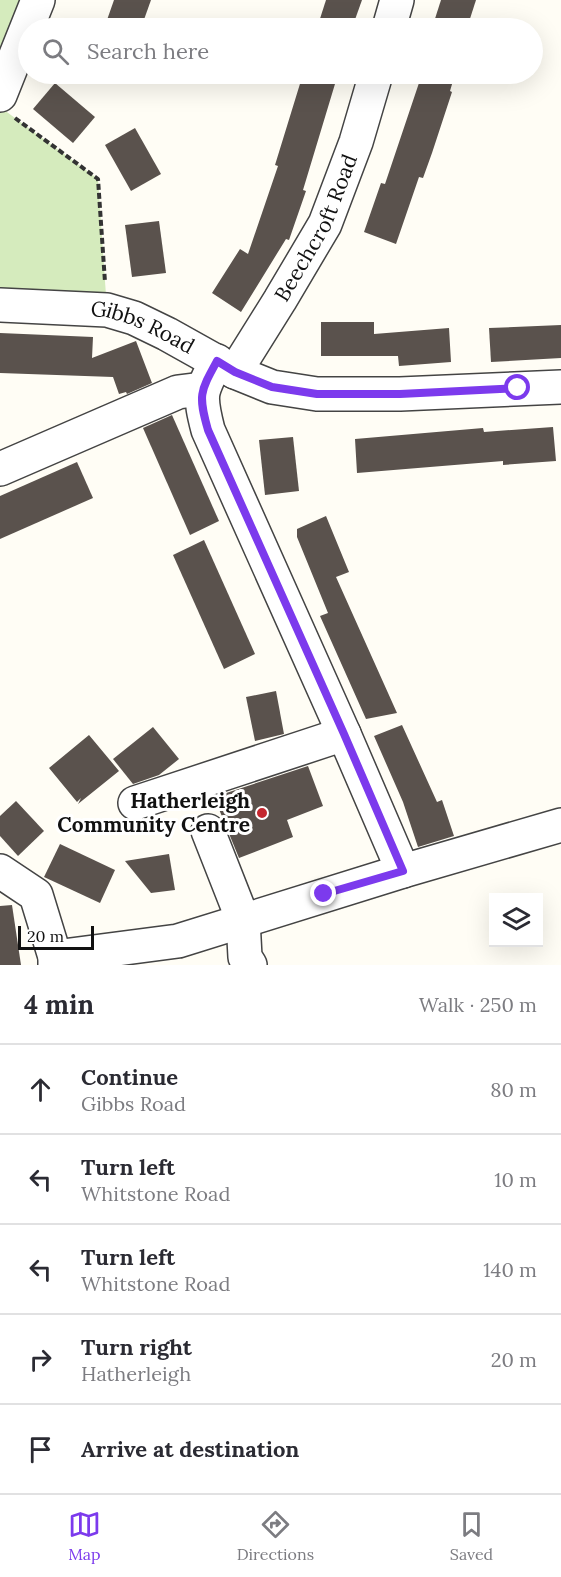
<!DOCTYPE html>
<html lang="en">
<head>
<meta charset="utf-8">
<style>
  :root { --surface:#fff; --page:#f7f7f7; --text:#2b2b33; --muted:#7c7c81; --line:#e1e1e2; --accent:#7c3aed }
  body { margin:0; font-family:Lora,serif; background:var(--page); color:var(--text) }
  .controls { position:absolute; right:18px; bottom:18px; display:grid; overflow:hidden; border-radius:0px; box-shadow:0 6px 24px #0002 }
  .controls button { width:54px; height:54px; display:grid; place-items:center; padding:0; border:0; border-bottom:2px solid var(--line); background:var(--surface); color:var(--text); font:30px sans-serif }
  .scale { position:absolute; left:18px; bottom:15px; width:76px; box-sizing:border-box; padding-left:6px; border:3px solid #111; border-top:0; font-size:16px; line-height:21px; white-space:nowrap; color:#111; -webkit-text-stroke:4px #fff; paint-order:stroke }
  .stop { position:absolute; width:18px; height:18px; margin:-14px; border:4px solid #7c3aed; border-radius:50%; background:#fff }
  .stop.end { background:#7c3aed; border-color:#fff; box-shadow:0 2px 6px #0008 }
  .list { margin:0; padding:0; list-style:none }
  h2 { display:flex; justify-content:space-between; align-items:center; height:78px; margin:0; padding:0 24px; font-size:26px }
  h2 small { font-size:20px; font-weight:400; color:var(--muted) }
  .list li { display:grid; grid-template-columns:39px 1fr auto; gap:18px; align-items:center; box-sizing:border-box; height:90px; padding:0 24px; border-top:2px solid var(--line) }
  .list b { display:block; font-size:22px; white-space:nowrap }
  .list p { margin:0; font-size:20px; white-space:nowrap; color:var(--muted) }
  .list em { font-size:20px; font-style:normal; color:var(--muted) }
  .icon { flex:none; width:33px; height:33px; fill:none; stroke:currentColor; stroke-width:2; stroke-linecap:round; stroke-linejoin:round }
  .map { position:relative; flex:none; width:561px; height:965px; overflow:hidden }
  .search { position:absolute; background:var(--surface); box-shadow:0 6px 24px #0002; left:18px; right:18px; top:18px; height:66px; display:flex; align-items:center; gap:15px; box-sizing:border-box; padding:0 21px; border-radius:33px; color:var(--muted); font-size:22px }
  .sheet { height:528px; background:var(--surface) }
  nav { display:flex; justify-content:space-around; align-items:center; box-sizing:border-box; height:84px; border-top:2px solid var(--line); background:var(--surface); font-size:16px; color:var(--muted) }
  nav a { display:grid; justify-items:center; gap:3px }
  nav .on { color:var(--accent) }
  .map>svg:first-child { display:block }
  .green { fill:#d5ebbd }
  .building { fill:#5a524d }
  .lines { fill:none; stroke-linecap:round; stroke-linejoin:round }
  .minor-casing { stroke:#444; stroke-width:36 }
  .path { stroke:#333; stroke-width:4; stroke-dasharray:6 3; stroke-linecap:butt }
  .minor { stroke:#fff; stroke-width:33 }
  .route { stroke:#7c3aed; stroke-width:8 }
  .poi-dot { fill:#c4262e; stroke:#fff; stroke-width:2 }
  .labels { text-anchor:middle; stroke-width:6; stroke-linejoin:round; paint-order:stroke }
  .street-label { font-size:21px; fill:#111; stroke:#fff }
  .poi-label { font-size:21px; font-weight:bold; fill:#111; stroke:#fff; text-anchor:end }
</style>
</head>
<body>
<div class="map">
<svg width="561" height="965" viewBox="0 0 561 965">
  <rect width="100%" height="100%" fill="#fffdf5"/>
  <!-- green -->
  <g class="green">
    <path d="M0,0h38l-38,95z"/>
    <path d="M0,107l98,72 9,131 -107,-5z"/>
  </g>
  <!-- building -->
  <g class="building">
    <path d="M114,0h37l-10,28h-9l-25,-8z"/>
    <path d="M326,0h36l-10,28h-35z"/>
    <path d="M441,0h35l-9,28h-35z"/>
    <path d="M303,74h35l-35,116 3,1 -17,49 -3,-1 -45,73 -29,-19 28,-44 8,5 30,-88 -3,-1z"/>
    <path d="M422,74h33l-5,17 2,1 -20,61 -9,25 -4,-1 -23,67 -32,-12 17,-49 4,1z"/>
    <path d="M55,83l40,34 -22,26 -40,-34z"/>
    <path d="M135,128l26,46 -30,17 -26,-46z"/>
    <path d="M159,221l7,52 -34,4 -7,-52z"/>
    <path d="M321,322h53v12l75,-6 2,34 -52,4 -1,-10h-77z"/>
    <path d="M561,325v33l-70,4 -2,-34z"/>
    <path d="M0,333l93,4 -1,21 44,-17 16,42 -25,11 -1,-2 -7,2 -6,-17 -113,-4z"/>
    <path d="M172,415l47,106 -29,14 -47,-107z"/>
    <path d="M553,427l3,34 -53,4v-4l-146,12 -2,-34 128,-11 1,4z"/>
    <path d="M293,437l6,54 -34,4 -6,-55z"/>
    <path d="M77,462l16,36 -93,41v-43z"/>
    <path d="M326,516l23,56 -13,5 61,136 -31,6 -46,-103 8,-3 -31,-76v-8z"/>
    <path d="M204,540l51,114 -31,15 -51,-114z"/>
    <path d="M276,691l8,43 -29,7 -9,-44z"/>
    <path d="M402,725l35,77 5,-2 12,36 -36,11 -15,-45 -29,-66z"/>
    <path d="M153,727l26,32 -20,16 -26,9 -20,-25z"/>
    <path d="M89,735l30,36 -41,33 3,-6 -4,4 -28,-34z"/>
    <path d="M308,766l15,40 -36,14 6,17 -54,21 -25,-61z"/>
    <path d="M16,801l28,30 -26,25 -18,-20v-20z"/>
    <path d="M60,844l55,26 -15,33 -56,-26z"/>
    <path d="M169,854l6,36 -24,3 -26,-32z"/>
    <path d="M12,905l9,60h-21v-59z"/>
  </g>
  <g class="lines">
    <!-- minor casing -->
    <g class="minor-casing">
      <g id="minor">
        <path d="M389,28l8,-28"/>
        <path d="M0,95l38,-95"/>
        <path id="s1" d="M0,305l107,5 27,8 33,16 68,38 37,15 45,7h83l161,-7"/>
        <path d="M217,361c-17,31 -18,34 -9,69l136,304 59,137 158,-46"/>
        <path id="s2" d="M235,372l45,-72 45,-76 31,-82 20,-68"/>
        <path d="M0,469l178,-77 24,-3"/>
        <path d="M135,803l209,-69"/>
        <path d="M208,831l35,89 2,37 5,8"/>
        <path d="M0,871l36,24 19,62v8"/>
        <path d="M55,957l123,-16 225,-70"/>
      </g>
    </g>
    <!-- path -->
    <path class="path" d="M15,118l83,61 7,103"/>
    <!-- minor -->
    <use href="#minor" class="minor"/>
  </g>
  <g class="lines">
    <!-- route -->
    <path class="route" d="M324,894l79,-23 -59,-137 -136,-304c-10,-35 -8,-38 9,-69l18,11 37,15 45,7h83l118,-6"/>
  </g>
  <!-- markers -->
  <circle class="poi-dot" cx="262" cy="813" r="6"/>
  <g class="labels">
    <!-- street labels -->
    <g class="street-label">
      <text dy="7" stroke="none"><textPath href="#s2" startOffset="166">Beechcroft Road</textPath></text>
      <text dy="7" stroke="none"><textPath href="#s1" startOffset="146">Gibbs Road</textPath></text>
    </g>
    <!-- poi labels -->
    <g class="poi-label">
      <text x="250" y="808">Hatherleigh<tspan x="250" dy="24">Community Centre</tspan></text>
    </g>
  </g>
</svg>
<div class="controls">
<button><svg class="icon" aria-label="layers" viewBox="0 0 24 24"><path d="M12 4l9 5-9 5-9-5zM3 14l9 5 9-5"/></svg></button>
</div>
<div class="scale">20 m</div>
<div class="stop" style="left:518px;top:388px"></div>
<div class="stop end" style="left:324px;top:894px"></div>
<div class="search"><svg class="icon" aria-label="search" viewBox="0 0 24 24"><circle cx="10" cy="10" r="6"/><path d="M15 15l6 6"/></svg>Search here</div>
</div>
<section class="sheet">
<h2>4 min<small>Walk · 250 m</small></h2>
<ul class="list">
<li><svg class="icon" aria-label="ahead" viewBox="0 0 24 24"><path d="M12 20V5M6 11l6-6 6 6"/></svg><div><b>Continue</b><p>Gibbs Road</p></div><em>80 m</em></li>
<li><svg class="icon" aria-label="left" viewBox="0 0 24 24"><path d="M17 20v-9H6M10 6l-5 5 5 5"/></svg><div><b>Turn left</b><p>Whitstone Road</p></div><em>10 m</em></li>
<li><svg class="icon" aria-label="left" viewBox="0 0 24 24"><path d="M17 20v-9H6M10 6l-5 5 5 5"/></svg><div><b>Turn left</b><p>Whitstone Road</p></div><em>140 m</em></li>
<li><svg class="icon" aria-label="right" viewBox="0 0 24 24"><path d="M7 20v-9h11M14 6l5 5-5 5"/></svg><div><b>Turn right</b><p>Hatherleigh</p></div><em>20 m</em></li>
<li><svg class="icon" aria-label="arrive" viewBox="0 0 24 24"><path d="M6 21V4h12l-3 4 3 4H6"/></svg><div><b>Arrive at destination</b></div></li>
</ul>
</section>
<nav>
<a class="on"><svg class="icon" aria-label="map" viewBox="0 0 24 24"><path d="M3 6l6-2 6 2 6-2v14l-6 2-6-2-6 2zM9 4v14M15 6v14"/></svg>Map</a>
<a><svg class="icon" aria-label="directions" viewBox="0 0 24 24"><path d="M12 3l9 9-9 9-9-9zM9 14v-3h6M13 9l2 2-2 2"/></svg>Directions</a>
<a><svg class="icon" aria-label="saved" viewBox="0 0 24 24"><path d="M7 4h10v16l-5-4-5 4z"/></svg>Saved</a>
</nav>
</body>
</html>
